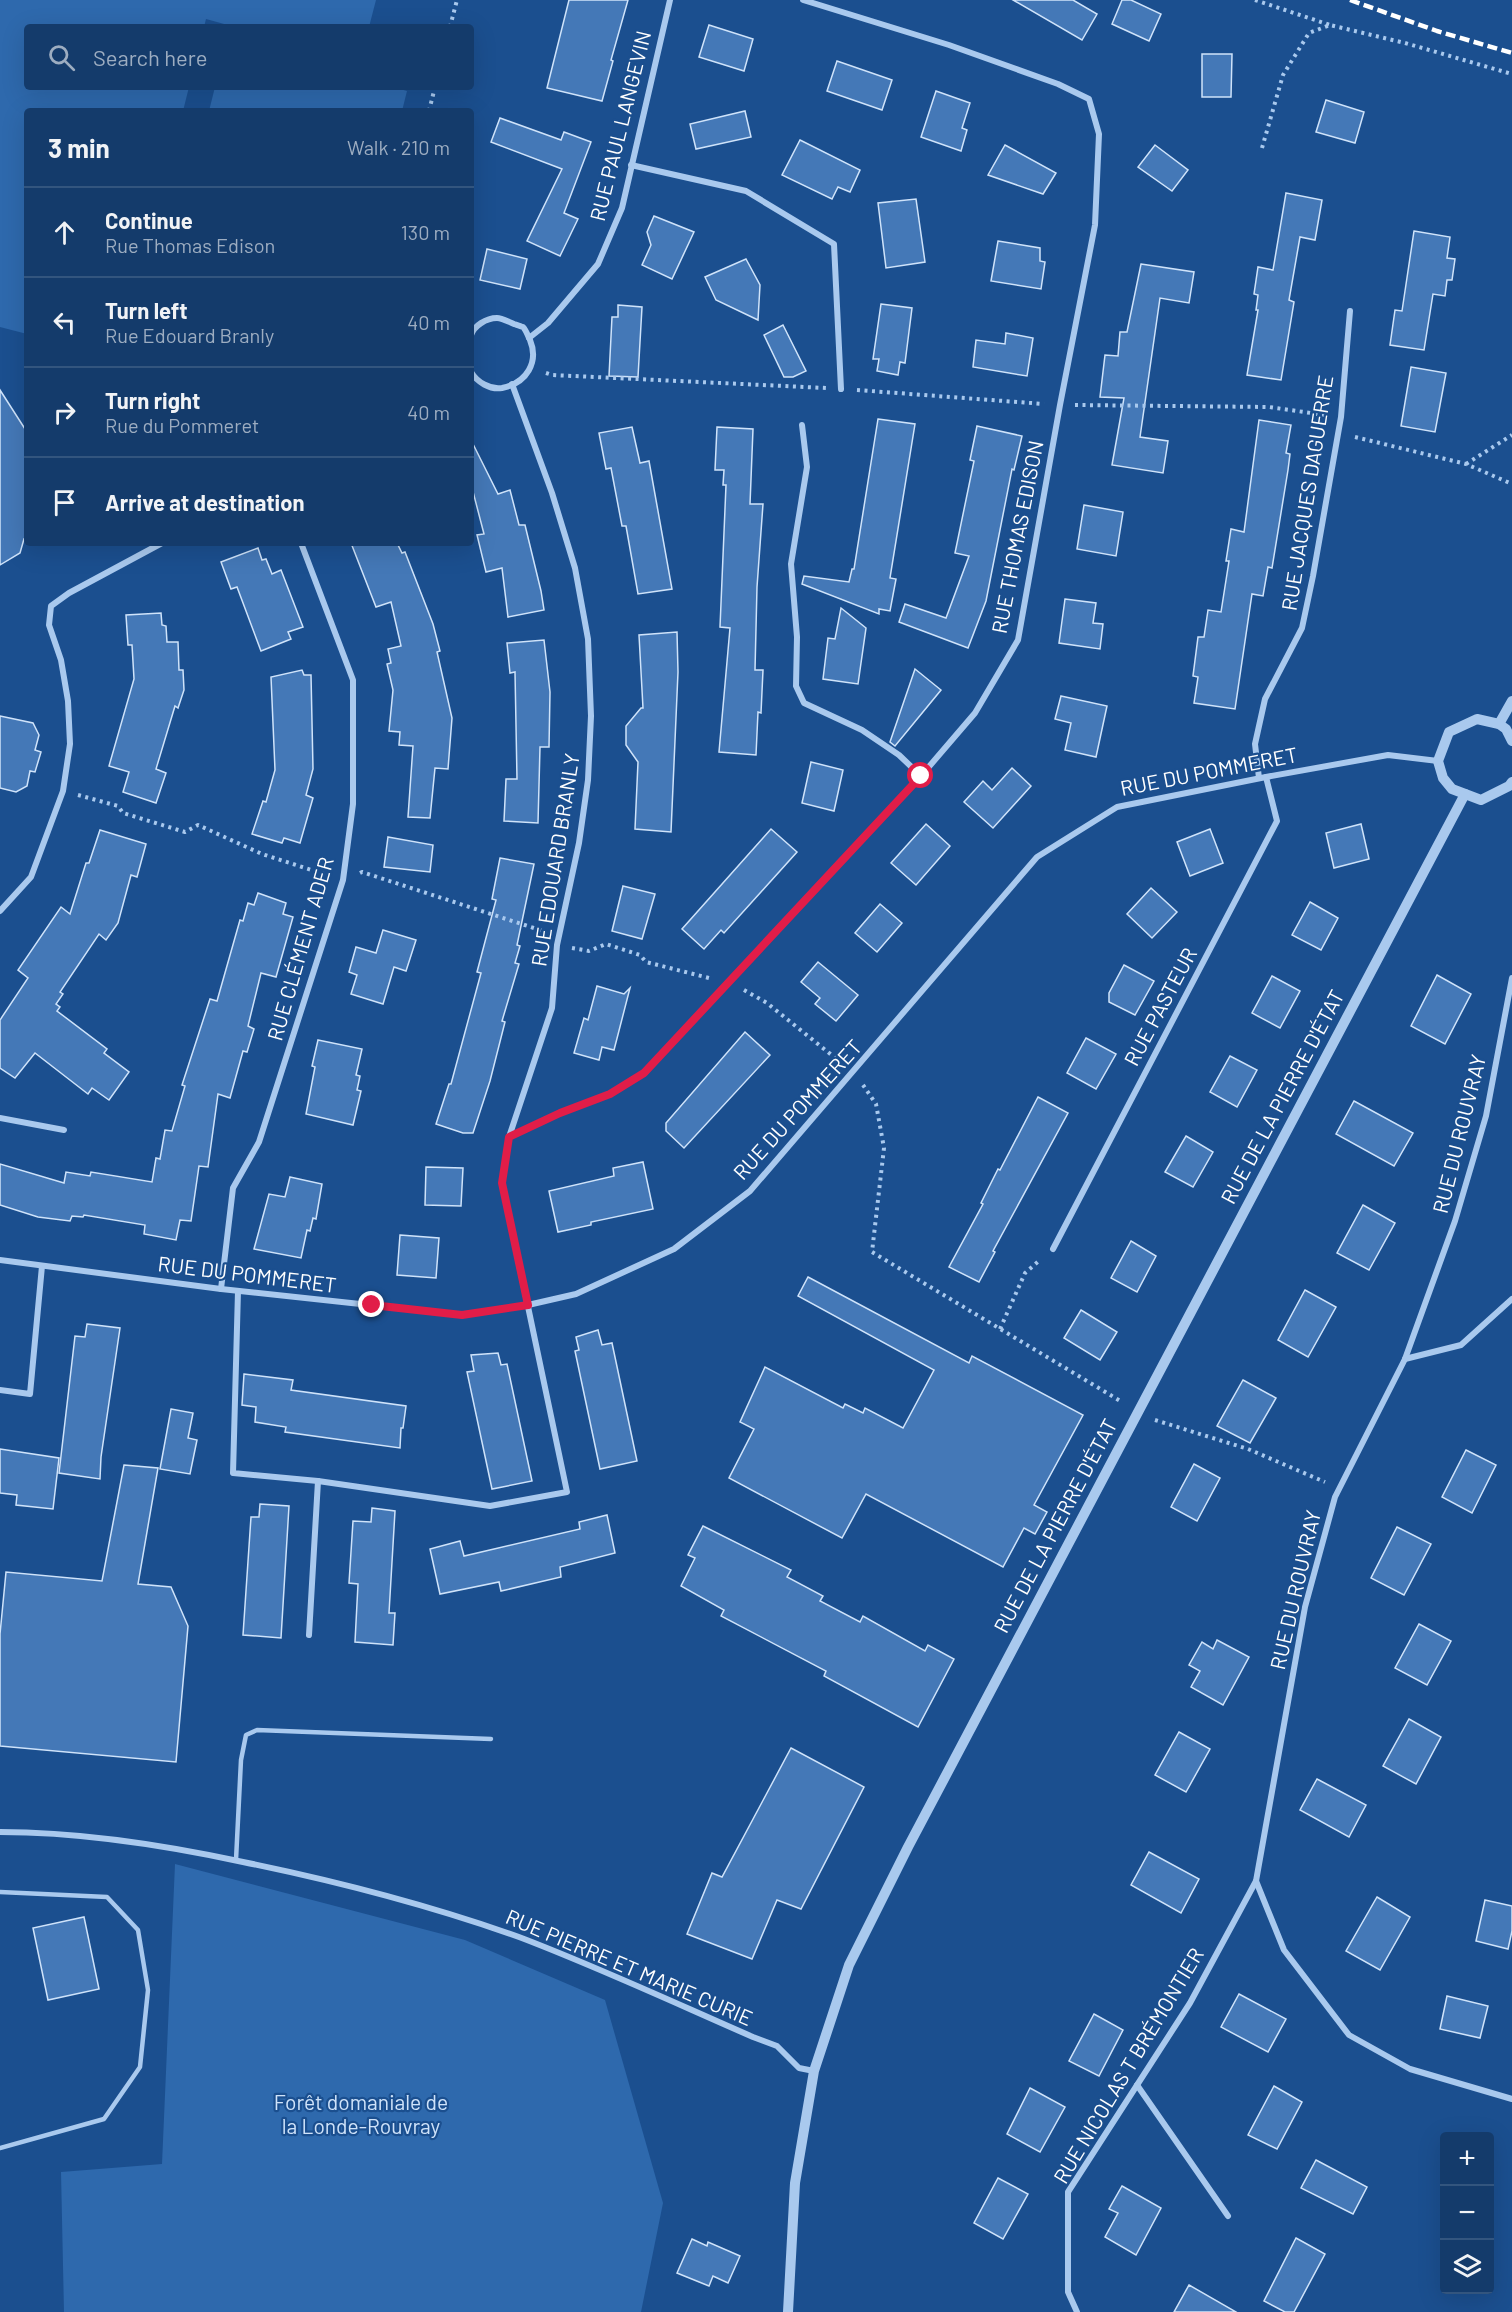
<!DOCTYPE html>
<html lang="en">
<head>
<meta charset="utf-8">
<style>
  :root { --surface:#143b6b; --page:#214673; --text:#f1f3f6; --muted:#9dadc1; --line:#33557e }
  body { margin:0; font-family:Barlow,sans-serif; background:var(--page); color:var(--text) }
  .controls { position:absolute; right:18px; bottom:18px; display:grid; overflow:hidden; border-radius:6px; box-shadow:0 6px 24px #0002 }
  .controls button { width:54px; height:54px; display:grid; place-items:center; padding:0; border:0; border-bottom:2px solid var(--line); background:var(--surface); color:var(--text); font:30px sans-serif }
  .stop { position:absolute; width:18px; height:18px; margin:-14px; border:4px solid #e11d48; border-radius:50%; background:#fff }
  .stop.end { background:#e11d48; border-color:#fff; box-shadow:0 2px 6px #0008 }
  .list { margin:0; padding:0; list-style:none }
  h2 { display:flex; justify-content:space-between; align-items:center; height:78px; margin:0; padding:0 24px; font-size:26px }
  h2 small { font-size:20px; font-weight:400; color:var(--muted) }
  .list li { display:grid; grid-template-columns:39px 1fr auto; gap:18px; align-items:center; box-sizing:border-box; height:90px; padding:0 24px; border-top:2px solid var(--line) }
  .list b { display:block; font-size:22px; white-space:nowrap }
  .list p { margin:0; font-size:20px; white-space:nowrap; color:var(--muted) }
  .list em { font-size:20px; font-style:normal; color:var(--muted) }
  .icon { flex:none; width:33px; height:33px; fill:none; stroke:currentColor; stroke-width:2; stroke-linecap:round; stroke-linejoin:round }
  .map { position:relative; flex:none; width:1512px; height:2312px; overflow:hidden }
  .search { position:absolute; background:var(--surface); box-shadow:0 6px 24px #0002; left:24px; top:24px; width:450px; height:66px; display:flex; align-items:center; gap:15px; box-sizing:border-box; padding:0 21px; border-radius:6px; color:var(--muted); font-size:22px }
  .panel { position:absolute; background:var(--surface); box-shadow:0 6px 24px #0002; left:24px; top:108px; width:450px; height:438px; border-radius:6px }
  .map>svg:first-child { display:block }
  .green { fill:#2e69ad }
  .building { fill:#4478b7; stroke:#cfe3fa; stroke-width:1.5 }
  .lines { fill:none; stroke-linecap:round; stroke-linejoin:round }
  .path { stroke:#a9c9ee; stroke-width:4; stroke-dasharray:3 4.5; stroke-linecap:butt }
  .service { stroke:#a9c9ee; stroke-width:4.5 }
  .minor { stroke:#a9c9ee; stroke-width:6 }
  .tertiary { stroke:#a9c9ee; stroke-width:10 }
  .rail { stroke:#fff; stroke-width:4.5; stroke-dasharray:10 4.5; stroke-linecap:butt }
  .route { stroke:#e11d48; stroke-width:8 }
  .labels { text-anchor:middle; stroke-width:4.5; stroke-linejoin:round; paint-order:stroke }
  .street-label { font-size:21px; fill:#fff; stroke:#1b4f8f }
  .park-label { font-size:21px; fill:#cfe3fa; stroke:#1b4f8f }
</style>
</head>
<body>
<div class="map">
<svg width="1512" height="2312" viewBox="0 0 1512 2312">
  <rect width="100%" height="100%" fill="#1b4f8f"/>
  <!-- green -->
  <g class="green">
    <path d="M0,0h376l-7,27h-134l-29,-8 -2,8h-177v60h162l-6,24h-156v223l-27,-7z"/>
    <path d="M215,87h178l14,4 -5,20h-193z"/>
    <path d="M175,1864l290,76 140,60 58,203 -22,109h-577l-3,-140 101,-8z"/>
  </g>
  <!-- building -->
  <g class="building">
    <path d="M569,0h59l-17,60 2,1 -11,40 -55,-13z"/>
    <path d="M1013,0h60l24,14 -15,26z"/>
    <path d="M1122,0h9l30,14 -12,27 -37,-17z"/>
    <path d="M709,25l44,14 -9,32 -45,-14z"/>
    <path d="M1202,54h30l-1,43h-29z"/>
    <path d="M837,61l55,19 -10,30 -55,-19z"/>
    <path d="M936,91l34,12 -8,25 5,2 -6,21 -40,-14z"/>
    <path d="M1326,100l38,12 -9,31 -39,-11z"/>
    <path d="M745,111l6,26 -55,12 -6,-25z"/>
    <path d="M500,118l61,22 3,-8 27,10 -27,71 14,6 -18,37 -33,-15 35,-72 -71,-27z"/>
    <path d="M800,140l60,30 -10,22 -12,-5 -6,12 -50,-24z"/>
    <path d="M1005,145l51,28 -13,21 -55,-19z"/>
    <path d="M1155,145l33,25 -16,21 -34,-24z"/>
    <path d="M1286,193l36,7 -7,40 -15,-3 -11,63 5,2 -13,78 -34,-5 11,-65h-2l2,-15 -4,-1 4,-27 15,3z"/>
    <path d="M916,199l9,63 -39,6 -8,-65z"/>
    <path d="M654,216l40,16 -22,47 -30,-14 9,-20 -4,-13z"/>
    <path d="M1414,231l36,6 -3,21 8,1 -3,21h-5l-2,16 -12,-2 -9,56 -34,-5 5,-35 7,1z"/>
    <path d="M998,241l42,7v13l5,1 -4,27 -50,-8z"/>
    <path d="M487,249l40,10 -7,30 -40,-9z"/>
    <path d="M746,259l14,26 -2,35 -42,-20 -11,-23z"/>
    <path d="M1141,264l53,8 -5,31 -29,-5 -20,139 28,4 -5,32 -51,-8 12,-67 -24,-1 5,-42 13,1 2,-24h7z"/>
    <path d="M881,304l31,4 -7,55 -5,-1 -2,13 -21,-4 2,-12h-6z"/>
    <path d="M618,305l24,2 -4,70 -29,-1 3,-59h6z"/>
    <path d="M783,325l23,46 -13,6h-9l-20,-42z"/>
    <path d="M1006,333l27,5 -6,38 -54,-9 3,-27 29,4z"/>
    <path d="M1411,367l35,6 -11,59 -34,-6z"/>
    <path d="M0,390l27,42v108l-3,-1 -4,14 -20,12z"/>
    <path d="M878,419l37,5 -25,154 6,1 -6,32 -11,-2v5l-77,-30 2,-8 45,6 3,-13h2z"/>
    <path d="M1259,420l32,5 -5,28 4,1 -2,16 -16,98 -4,-1 -5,29 -11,-2 -17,115 -41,-6 4,-26 -5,-1 5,-39h6l4,-27 13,2 8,-51h-3l5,-32 13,3z"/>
    <path d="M977,426l45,10 -8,34 -2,-1 -26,132 -18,47 -69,-26 6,-18 41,14 23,-62 -14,-3 19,-92 -4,-1z"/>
    <path d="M632,427l8,36 9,-2 23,128 -34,5 -12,-68h-4l-11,-58 -5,1 -7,-36z"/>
    <path d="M717,427l36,2 -3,75h13l-6,83 -2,83h8l-2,43 -3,-1 -2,43 -37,-3 11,-124 -10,-1 6,-142h-3l1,-15h-9z"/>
    <path d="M471,440l27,54 12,-4 9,35h6l16,66 3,19 -36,7 -6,-49 -16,4 -9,-37 7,-1 -13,-50z"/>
    <path d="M1084,505l39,7 -7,44 -39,-7z"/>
    <path d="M351,543h46l5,10 3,-1 28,72 7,27 -3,1 15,66 -4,51 -13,-1 -5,50 -22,-1 5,-71 -14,-1 1,-13 -11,-1 4,-41 -6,-26 4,-1 -3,-14 13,-3 -10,-44 -15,5z"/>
    <path d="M258,548l4,12 4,-1 6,15 9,-4 22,57 -15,5 3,7 -30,12 -24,-64 -6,2 -10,-27z"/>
    <path d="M1065,599l31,4 -3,20 10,1 -3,25 -41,-6z"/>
    <path d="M841,608l25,20 -8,56 -35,-5 5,-41 7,1z"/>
    <path d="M161,613l1,12 4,1 1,16h11l1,28h4l1,20 -6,18 -3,-2 -19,63 10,4 -10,30 -33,-11 6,-20 -20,-6 25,-87 -2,-34h-4l-2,-30z"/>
    <path d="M677,632l1,40 -7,160 -36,-3 3,-67 -12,-17v-19l15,-18h2l-4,-73z"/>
    <path d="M544,640l6,52 -1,55h-9l-2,76 -34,-2 2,-42h11l-2,-107 -5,1 -3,-30z"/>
    <path d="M915,669l26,21 -46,56 -5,-4z"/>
    <path d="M302,670l2,5h7l2,94 -7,26 7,3 -13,45 -16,-5 -2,5 -30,-9 11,-33 3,1 9,-32 -4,-93z"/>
    <path d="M1061,696l46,10 -11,51 -31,-7 6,-27 -16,-4z"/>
    <path d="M0,716l33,7 6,12 -4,15 6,2 -6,20 -5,-1 -3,15 -11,6 -16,-4z"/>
    <path d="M811,762l32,8 -9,41 -32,-8z"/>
    <path d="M1012,768l19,18 -38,42 -29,-26 19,-21 9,9z"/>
    <path d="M926,824l24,22 -34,39 -25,-22z"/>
    <path d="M1361,824l8,35 -35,9 -8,-35z"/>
    <path d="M771,829l26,23 -73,81 -3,-3 -17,19 -22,-20z"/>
    <path d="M1210,829l13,34 -33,13 -13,-34z"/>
    <path d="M100,830l46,14 -9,33 -6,-2 -13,48 -12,17 -7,-6 -39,58 3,2 -7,10 4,3 -3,4 50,38 -3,4 25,19 -20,28 -17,-12 -4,6 -53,-41 -20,25 -15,-10v-48l28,-42 -10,-8 43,-63 9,7 16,-51h3z"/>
    <path d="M388,837l45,8 -3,27 -46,-5z"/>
    <path d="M500,858l34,6 -17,81 3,1 -5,17 4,1 -17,57 3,1 -15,59 -17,52h-10l-27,-9 13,-40h2l30,-111 -4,-1 19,-72 -4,-1z"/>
    <path d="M623,886l32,8 -13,45 -30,-8z"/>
    <path d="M1151,888l26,24 -25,26 -25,-24z"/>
    <path d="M258,893l28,10 -3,11 10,3 -17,60 -15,-4 -13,53 6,3 -7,23 -4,-1 -13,47 -12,-4 -10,73 -9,-1 -8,55 -11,-1 -4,20 -32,-6 1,-9 -61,-10 -1,2 -11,-1 -2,5 -32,-4 -38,-12v-41l64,19 2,-11 24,4 1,-4 61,10 4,-24 4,1 5,-29 7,1 13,-45 -3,-1 28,-86 7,2 23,-81 3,1 5,-18 6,2z"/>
    <path d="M1310,902l28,16 -17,32 -29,-15z"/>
    <path d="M880,904l22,19 -25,29 -22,-19z"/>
    <path d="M383,930l33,10 -10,31 -12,-4 -11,37 -32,-10 6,-19 -8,-3 7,-25 20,6z"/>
    <path d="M818,962l40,33 -22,26 -21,-17 5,-6 -19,-16z"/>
    <path d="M1124,965l30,16 -19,34 -26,-13v-9z"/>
    <path d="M1437,975l34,19 -26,50 -34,-18z"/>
    <path d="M1272,976l28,15 -20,37 -28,-15z"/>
    <path d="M597,986l27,8 6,-6 -16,62 -12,-3 -3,13 -25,-7 10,-35 4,2z"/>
    <path d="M745,1032l25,23 -86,93 -18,-17v-8z"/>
    <path d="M1086,1038l30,16 -20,35 -29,-16z"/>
    <path d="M318,1040l44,9 -6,26 4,1 -3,14 4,1 -8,34 -47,-11 9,-47 -3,-1z"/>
    <path d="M1230,1056l27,14 -20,37 -27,-15z"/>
    <path d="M1038,1097l30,16 -75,138 2,1 -16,30 -30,-15 34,-63 -2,-1 17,-34 2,1z"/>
    <path d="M1354,1101l59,32 -19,33 -58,-32z"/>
    <path d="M1186,1136l27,16 -20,35 -28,-15z"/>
    <path d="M643,1162l10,47 -62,13v3l-33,7 -9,-41 65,-15 -1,-8z"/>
    <path d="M426,1167l37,1 -2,38 -36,-1z"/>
    <path d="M290,1177l32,7 -6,35 -3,-1 -3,13 -3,-1 -6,28 -47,-9 15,-55 16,3z"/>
    <path d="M1363,1205l32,18 -26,47 -32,-17z"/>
    <path d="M400,1235l39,3 -3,40 -39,-3z"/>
    <path d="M1131,1241l25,15 -19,36 -26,-14z"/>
    <path d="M808,1277l161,86 3,-7 111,59 -49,90 13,7 -12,22 -11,-6 -21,39 -137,-73 -24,44 -113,-60 25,-49 -14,-7 25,-55 78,41 2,-4 18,9 2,-5 38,20 31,-58 -136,-74z"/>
    <path d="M1305,1290l31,17 -28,50 -30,-17z"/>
    <path d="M1081,1310l36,22 -17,28 -36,-22z"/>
    <path d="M87,1324l33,4 -19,129 -1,22 -41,-6 16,-137 10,1z"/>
    <path d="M598,1330l4,15 10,-2 25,118 -37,8 -25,-118 4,-1 -3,-13z"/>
    <path d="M498,1353l3,12 6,-1 25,117 -40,8 -25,-117 7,-1 -3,-16z"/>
    <path d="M244,1374l49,6 -2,10 115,16 -3,22h-2l-1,20 -115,-16 1,-5 -31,-5 1,-15 -14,-2z"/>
    <path d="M1243,1380l33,18 -26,45 -33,-17z"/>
    <path d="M171,1409l22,4 -5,25 9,2 -7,34 -30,-5z"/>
    <path d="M0,1449l59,9 -6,51 -37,-4 1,-10 -17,-2z"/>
    <path d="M1466,1450l30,15 -24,48 -30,-16z"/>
    <path d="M1194,1464l26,14 -23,43 -26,-14z"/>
    <path d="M124,1465l34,3 -20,116 33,3 17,39 -12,136 -176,-16v-112l6,-62 96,9z"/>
    <path d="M260,1504l29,2 -8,132 -38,-3 8,-118h8z"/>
    <path d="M372,1508l23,3 -6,102h6l-2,32 -38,-3 3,-58 -9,-1 4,-62 18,1z"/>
    <path d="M607,1515l8,38 -55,14 1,10 -60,14 -2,-9 -59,12 -10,-45 30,-8 4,15 116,-27 -1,-7z"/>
    <path d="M703,1526l88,44 -4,7 36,19 -3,5 40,21 3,-6 62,35 3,-6 26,14 -36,68 -94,-51 2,-5 -105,-55 3,-6 -43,-24 14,-28 -7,-3z"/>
    <path d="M1397,1527l34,17 -27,51 -33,-17z"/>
    <path d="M1419,1624l32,17 -24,44 -32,-17z"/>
    <path d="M1217,1640l32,17 -26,48 -32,-18 9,-16 -11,-6 13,-23 11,7z"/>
    <path d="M1409,1719l32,18 -25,47 -33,-18z"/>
    <path d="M1179,1732l31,17 -24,43 -31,-17z"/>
    <path d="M791,1748l73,39 -63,122 -24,-9 -25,59 -65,-25 25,-61 10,4z"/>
    <path d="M1317,1779l49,26 -17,32 -49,-27z"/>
    <path d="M1149,1852l50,27 -18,34 -50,-28z"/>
    <path d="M1377,1897l33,20 -30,53 -34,-19z"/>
    <path d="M1485,1900l27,6v25l-4,18 -32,-8z"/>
    <path d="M84,1917l15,72 -51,11 -15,-72z"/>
    <path d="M1239,1994l47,25 -18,33 -47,-25z"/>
    <path d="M1447,1996l41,10 -8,32 -40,-9z"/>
    <path d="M1094,2014l29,16 -24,46 -30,-15z"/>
    <path d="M1274,2086l28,16 -25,47 -29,-14z"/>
    <path d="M1030,2088l35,19 -25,45 -33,-18z"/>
    <path d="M1316,2160l51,27 -14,27 -52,-26z"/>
    <path d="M998,2178l30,16 -25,45 -29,-16z"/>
    <path d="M1122,2186l39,22 -25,47 -31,-18 13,-24 -9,-4z"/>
    <path d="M1296,2238l29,16 -31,58h-9l-21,-11z"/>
    <path d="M692,2239l15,7 1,-4 32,14 -12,27 -15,-7 -4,10 -32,-13z"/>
    <path d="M1189,2285l47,27h-62z"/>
  </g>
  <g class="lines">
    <!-- path -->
    <g class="path">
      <path d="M1255,0l75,25"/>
      <path d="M450,27l7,-27"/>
      <path d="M429,111l6,-24"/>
      <path d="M1262,148l21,-73 26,-42 21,-8 75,18 107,31"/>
      <path d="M546,373l6,2 274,13"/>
      <path d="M857,390l187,14"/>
      <path d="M1075,405l194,2 56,8"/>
      <path d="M1355,437l111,27 46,20"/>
      <path d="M1466,464l46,-29"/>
      <path d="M78,795l40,11 5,7 62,19 13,-7 64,29 65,21"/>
      <path d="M360,873l2,-1 181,59"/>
      <path d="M572,948l17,3 17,-7 34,11 6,7 63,16"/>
      <path d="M744,990l23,13 72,58"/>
      <path d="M863,1085l13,19 8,44 -12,104 250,150"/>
      <path d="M1000,1329l25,-56 15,-13"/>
      <path d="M1155,1420l93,29 77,33"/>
    </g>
    <!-- service -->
    <g class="service">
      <path d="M236,1860l5,-100 5,-25 11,-5 234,9"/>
      <path d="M0,1892l107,5 31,33 10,60 -8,77 -36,52 -104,29"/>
    </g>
    <!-- minor -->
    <g class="minor">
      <path d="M631,165l115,26 88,53 7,145"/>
      <path d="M471,335c3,-9 15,-17 26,-17 5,0 12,4 17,6 1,0 8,3 9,3 3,3 5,9 7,13 9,22 -3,43 -28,48 -12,2 -25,-6 -31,-16"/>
      <path d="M529,338l19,-15 50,-59 24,-56 48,-208"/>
      <path d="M802,425l5,42 -16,97 6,73 -1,49 8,17 58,27 37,25 22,21"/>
      <path d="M1259,778l-4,-34 10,-45 37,-71 11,-52 28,-159 9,-106"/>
      <path d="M0,911l31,-34 32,-86 7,-47 -2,-43 -7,-41 -12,-35 2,-19 18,-13 93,-50"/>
      <path d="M1512,978l-26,138 -31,105 -50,138 -70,138 -30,110 -49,274 28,69 65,85 61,34 102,30"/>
      <path d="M0,1118l64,12"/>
      <path d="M509,1137l51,-24 50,-19 34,-21 277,-297 54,-63 43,-73 42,-235 35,-180 4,-91 -10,-35 -31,-15 -109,-39 -146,-45"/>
      <path d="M1053,1249l224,-428 -11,-44"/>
      <path d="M0,1260l221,29 241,26 66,-10 48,-11 98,-45 76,-58 287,-334 80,-50 149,-30 122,-22 50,6"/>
      <path d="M221,1289l12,-101 26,-46 84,-262 10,-76v-124l-52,-137"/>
      <path d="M238,1291l-5,182 85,8 172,25 77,-14 -65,-309 7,-46 43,-129 5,-63 22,-102 9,-63 3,-64 -3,-77 -13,-71 -23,-75 -40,-109"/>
      <path d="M1405,1359l56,-14 51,-46"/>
      <path d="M0,1390l30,4 12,-128"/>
      <path d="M309,1635l9,-154"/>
      <path d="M0,1832c81,0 164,13 243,30 93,19 186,43 276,75 79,30 156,66 234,100l24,9 22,22 15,3"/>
      <path d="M1137,2085l91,131"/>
      <path d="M1077,2312l-9,-20v-100l122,-189 66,-122"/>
    </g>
    <!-- tertiary -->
    <g class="tertiary">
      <path d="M1499,724l13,-23"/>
      <path d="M1512,741l-6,-12 -7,-5 -22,-5 -28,13 -11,29 5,17 9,11 29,11 28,-14 3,-4"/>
      <path d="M788,2312l7,-129 19,-112 35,-106 59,-118 557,-1053"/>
    </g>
    <!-- rail -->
    <path class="rail" d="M1350,0l87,31 75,22"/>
  </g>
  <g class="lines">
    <!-- route -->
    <path class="route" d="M372,1305l90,10 66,-10 -26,-122 7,-46 51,-24 50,-19 34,-21 277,-297"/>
  </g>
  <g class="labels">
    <!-- street labels -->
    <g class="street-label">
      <text transform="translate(621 126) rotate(-76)" y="7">RUE PAUL LANGEVIN</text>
      <text transform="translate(1308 493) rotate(-81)" y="7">RUE JACQUES DAGUERRE</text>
      <text transform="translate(1018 537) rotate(-79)" y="7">RUE THOMAS EDISON</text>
      <text transform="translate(1209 772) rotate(-11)" y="7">RUE DU POMMERET</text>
      <text transform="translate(556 860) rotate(-81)" y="7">RUE EDOUARD BRANLY</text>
      <text transform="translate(301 949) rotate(-74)" y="7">RUE CLÉMENT ADER</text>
      <text transform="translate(1161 1007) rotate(-62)" y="7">RUE PASTEUR</text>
      <text transform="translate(1283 1097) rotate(-62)" y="7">RUE DE LA PIERRE D'ÉTAT</text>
      <text transform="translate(798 1110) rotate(-48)" y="7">RUE DU POMMERET</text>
      <text transform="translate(1460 1134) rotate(-76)" y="7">RUE DU ROUVRAY</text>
      <text transform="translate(247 1275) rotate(7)" y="7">RUE DU POMMERET</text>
      <text transform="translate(1056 1526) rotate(-62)" y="7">RUE DE LA PIERRE D'ÉTAT</text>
      <text transform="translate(1296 1590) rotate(-77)" y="7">RUE DU ROUVRAY</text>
      <text transform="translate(629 1968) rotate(23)" y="7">RUE PIERRE ET MARIE CURIE</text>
      <text transform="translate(1129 2066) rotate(-59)" y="7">RUE NICOLAS T BRÉMONTIER</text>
    </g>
    <!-- park labels -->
    <g class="park-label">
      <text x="361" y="2110">Forêt domaniale de<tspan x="361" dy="24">la Londe-Rouvray</tspan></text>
    </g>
  </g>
</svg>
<div class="controls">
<button>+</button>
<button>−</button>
<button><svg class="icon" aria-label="layers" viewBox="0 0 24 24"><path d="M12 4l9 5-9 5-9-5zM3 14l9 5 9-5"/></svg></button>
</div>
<div class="stop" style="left:921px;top:776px"></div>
<div class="stop end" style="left:372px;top:1305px"></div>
<div class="search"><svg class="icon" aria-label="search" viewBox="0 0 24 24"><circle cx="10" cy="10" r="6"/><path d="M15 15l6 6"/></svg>Search here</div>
<section class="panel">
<h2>3 min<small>Walk · 210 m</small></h2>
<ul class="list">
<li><svg class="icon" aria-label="ahead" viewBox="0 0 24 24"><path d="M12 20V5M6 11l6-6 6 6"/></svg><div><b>Continue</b><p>Rue Thomas Edison</p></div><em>130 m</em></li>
<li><svg class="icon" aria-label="left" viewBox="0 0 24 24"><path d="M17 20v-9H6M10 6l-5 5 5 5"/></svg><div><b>Turn left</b><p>Rue Edouard Branly</p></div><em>40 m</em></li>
<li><svg class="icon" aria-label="right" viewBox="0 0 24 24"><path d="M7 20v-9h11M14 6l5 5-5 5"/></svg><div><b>Turn right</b><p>Rue du Pommeret</p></div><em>40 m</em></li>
<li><svg class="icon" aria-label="arrive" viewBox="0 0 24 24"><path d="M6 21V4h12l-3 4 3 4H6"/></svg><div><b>Arrive at destination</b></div></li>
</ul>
</section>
</div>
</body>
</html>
